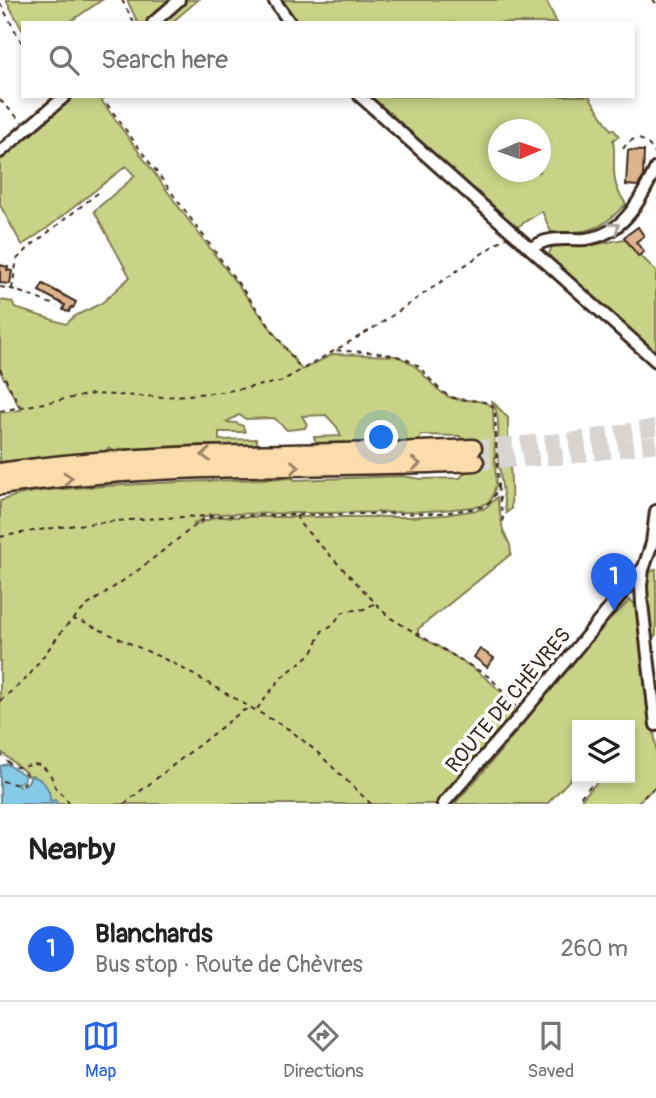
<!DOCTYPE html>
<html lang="en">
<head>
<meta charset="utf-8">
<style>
  :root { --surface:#fff; --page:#f2f2f2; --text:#202124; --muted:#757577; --line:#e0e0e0; --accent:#2563eb }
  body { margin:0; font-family:Pangolin,sans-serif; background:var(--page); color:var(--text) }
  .controls { position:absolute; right:21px; bottom:21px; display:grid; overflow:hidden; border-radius:0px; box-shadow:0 4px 10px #0003 }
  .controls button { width:63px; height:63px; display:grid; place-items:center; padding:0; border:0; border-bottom:2px solid var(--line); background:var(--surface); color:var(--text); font:35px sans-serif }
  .compass { position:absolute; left:488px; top:119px; width:63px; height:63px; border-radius:50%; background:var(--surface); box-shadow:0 4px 10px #0003; rotate:88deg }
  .you { position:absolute; left:382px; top:438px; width:24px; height:24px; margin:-18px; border:5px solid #fff; border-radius:50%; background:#1a73e8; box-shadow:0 0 0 10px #1a73e833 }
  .badge { display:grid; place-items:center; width:46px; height:46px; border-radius:50%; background:var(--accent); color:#fff; font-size:23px; font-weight:700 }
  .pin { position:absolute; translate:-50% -58px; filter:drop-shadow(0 2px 4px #0008) }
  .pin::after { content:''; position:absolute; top:37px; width:24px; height:21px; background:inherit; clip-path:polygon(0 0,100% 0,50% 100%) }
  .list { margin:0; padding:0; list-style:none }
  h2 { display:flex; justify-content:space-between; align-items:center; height:91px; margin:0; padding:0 28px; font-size:30px }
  h2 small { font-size:23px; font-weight:400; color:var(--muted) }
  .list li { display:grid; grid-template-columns:46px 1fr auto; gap:21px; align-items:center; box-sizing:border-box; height:105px; padding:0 28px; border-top:2px solid var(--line) }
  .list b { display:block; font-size:26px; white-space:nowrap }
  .list p { margin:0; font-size:23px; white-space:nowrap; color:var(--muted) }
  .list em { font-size:23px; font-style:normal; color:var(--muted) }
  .icon { flex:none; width:38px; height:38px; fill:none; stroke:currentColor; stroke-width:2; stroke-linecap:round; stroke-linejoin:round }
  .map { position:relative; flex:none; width:656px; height:804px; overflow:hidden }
  .search { position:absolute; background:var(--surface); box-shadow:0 4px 10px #0003; left:21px; right:21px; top:21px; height:77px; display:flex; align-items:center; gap:18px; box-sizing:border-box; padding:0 24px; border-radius:0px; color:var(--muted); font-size:26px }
  .sheet { height:196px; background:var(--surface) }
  nav { display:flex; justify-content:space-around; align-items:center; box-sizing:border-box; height:98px; border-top:2px solid var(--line); background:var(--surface); font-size:19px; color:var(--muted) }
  nav a { display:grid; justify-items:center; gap:4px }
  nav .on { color:var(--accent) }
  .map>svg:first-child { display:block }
  .green { fill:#c8d387; stroke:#827e52; stroke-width:2; fill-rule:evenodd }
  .water { fill:#87c9e8; stroke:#698997; stroke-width:2 }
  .building { fill:#ddb48e; stroke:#3b2a1e; stroke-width:2 }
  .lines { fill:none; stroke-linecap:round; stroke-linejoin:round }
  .highway-tunnel { stroke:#d8d4d2; stroke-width:16; stroke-dasharray:16 8; stroke-linecap:butt }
  .minor-casing { stroke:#3b2a1e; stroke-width:16 }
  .highway-casing { stroke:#3b2a1e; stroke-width:21 }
  .path { stroke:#3b2a1e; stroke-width:2; stroke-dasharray:5 5; stroke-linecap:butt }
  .minor { stroke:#fff; stroke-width:10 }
  .highway { stroke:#fcdcac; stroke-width:16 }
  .oneway { stroke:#a79f9a }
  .oneway2 { stroke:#9c8365 }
  .labels { text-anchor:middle; stroke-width:7; stroke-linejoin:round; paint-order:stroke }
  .street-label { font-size:21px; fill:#3b2a1e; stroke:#fff }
</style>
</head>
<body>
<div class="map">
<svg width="656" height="804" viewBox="0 0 656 804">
  <rect width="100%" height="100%" fill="#fff"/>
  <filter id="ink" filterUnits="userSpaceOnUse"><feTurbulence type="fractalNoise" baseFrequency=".0143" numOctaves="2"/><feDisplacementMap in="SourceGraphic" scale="14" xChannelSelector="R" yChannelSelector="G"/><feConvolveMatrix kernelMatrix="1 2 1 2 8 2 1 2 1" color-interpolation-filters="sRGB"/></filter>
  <g filter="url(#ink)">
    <!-- green -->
    <g class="green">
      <path d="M6,0h96l-34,23h-45v8z"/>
      <path d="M127,0h71l-27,23h-33z"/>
      <path d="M278,0h268l11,23h-262z"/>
      <path d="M70,96h28l86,118 118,156 31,-16 62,2c26,7 32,29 52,40 14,8 35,0 46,12l3,77 -5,15 -10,6 -37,4 -35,2 -199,2 -16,10 2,1 19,-8h193l36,-2 39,-6 7,-5 7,-7 6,33 7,15 1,9 -93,75v6c36,21 80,43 99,79l-78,90h-381l-1,-1 -7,-1 -13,-23 -5,-4 -2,1 -30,-25v-250c25,-11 62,-12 89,-14 68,-5 136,-7 204,-9l2,2 107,-4 19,3 39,-1 5,-6 8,-3 -5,-27 -6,-2 -2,-4 -39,-1 -3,7h-29l-2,-8 -4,-1v9l-67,1 -2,-6 27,-1 -4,-9 -11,-12 -24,1 5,8 -2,4 -18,2 -13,-12 -28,1 -7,-4 -13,7 10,1 7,3 2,6h-26v8l37,-1 2,6h-62l-84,5 -3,-2 -4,3 -105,11v-49l21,-3 -21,-39v-71l12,2 3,6 51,16 9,-8 27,-13 28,-26 -36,-66 41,-35 -9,-10 -80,63 -24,16 -22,-40v-47z"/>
      <path d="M366,96h223l22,34 2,-1 6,7 -6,4c3,16 -2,33 4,48 2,6 6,11 9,16 -18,17 -26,27 -53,28 -8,1 -14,2 -22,0l-9,-21 -28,18zM498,130h42v42h-42z"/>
      <path d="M624,239l32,32v83l-105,-92v-5l-2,-3 3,-8h36z"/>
      <path d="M491,400l17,18c-1,31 5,61 3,91l-5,4c-3,-19 -6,-38 -8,-57 -1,-17 4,-41 -7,-56z"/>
      <path d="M656,569v66l-7,6 -3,-54 4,-15z"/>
      <path d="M630,600l5,4 3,6 18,137v39l-20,18h-59l22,-24v-2h31v-53h-53v47l-30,32h-93l29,-32 131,-158 6,-4z"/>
    </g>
    <!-- water -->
    <path class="water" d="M7,764l16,10 2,5 -7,4v3l2,1c6,-3 10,-5 10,-11 12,1 21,13 20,25l5,-1 3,4h-58v-38z"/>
    <!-- building -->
    <g class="building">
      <path d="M628,150l16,1 -1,27 -5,8 -12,-1z"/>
      <path d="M638,227l6,9 -8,6 8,10 -6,4 -14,-19z"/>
      <path d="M0,265l8,2 -1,3 5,1 -2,13 -10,-1z"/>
      <path d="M43,284l33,18 -3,6 -2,-1 -2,5 -6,-2 2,-5 -26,-14z"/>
      <path d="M480,649l14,9 -7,9 -13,-10z"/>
    </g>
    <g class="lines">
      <!-- highway-tunnel -->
      <g class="highway-tunnel">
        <path d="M473,448l104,-8 79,-13"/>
        <path d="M475,462l95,-6 86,-12"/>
      </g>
      <!-- minor casing -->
      <g class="minor-casing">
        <g id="minor">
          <path d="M274,0l16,23"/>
          <path d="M153,23l26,-23"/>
          <path d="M360,96l296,265"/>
          <path d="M0,152l65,-56"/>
          <path d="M531,248c5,-2 10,-6 15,-7 12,-4 27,-1 39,-2 39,-4 56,-40 71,-71"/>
          <path d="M643,569l-2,17 1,18 14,121"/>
          <path d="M443,804l78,-89 123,-148 8,-24 4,-32"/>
        </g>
      </g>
      <!-- highway casing -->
      <g class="highway-casing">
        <g id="highway">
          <path d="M0,472c157,-24 316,-16 473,-24"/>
          <path d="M0,486c157,-24 317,-16 475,-24"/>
        </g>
      </g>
      <!-- path -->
      <g class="path">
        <path d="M122,0l12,23"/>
        <path d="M653,0l3,3"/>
        <path d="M0,3l23,42"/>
        <path d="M101,96l200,273"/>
        <path d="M0,100l22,22"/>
        <path d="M623,149c11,-18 25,-9 33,6"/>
        <path d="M0,287l12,2 45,17"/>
        <path d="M12,289l5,-30 15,-14 66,-52"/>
        <path d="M0,369l20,37"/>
        <path d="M0,411l93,-17 71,3 58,-5 58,-10 97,-56 129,-89"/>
        <path d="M498,487l6,39"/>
        <path d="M297,515l1,6 4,5 87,91 102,61 25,29"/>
        <path d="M0,537c70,-14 141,-19 212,-21"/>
        <path d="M72,619l11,3 90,41 117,67 26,21 55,53"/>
        <path d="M0,701l28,-24 37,-50 23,-22 49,-34 64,-50 12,-5 231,-3 39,-6 9,-7 4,-8 2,-6 -3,-73 -3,-8c-13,-7 -29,-3 -43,-9 -12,-6 -21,-21 -31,-30 -22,-17 -58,-13 -84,-16"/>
        <path d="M257,709l24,-31 31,-25 10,-22 12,-7 6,-10 6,-3 18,-2 10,-5"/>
        <path d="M0,753c4,5 10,13 17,14 11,2 19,-10 31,5 4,4 5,10 7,15 5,7 11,9 14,17"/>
        <path d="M2,781l17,4 5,-2 3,-7 -6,-8"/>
        <path d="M124,804l118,-93 9,-3"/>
        <path d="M574,804l17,-19"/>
        <path d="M636,804l20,-18"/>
      </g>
      <!-- minor -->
      <use href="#minor" class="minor"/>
      <!-- highway -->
      <use href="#highway" class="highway"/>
    </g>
    <!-- one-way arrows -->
    <defs><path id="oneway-chevron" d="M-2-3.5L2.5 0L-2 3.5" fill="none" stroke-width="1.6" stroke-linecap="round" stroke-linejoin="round" transform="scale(1.75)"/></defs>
    <use class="oneway" href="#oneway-chevron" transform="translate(615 227) rotate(-37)"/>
    <g class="oneway2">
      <use href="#oneway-chevron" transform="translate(206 455) rotate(178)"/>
      <use href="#oneway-chevron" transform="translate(416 464) rotate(-1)"/>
      <use href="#oneway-chevron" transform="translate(295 467) rotate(-1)"/>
      <use href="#oneway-chevron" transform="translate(68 478) rotate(-5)"/>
    </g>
  </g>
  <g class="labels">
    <!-- street labels -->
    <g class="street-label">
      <text transform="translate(508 700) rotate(-50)" y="7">ROUTE DE CHÈVRES</text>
    </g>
  </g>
</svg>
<div class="controls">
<button><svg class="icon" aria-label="layers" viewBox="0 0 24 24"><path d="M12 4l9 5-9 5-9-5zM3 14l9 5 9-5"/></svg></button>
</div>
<svg class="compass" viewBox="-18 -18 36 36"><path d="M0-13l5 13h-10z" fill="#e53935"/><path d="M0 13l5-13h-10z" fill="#757577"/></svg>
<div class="you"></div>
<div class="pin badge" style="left:614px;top:611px">1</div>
<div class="search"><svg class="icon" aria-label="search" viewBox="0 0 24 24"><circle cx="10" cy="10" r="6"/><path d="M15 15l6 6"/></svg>Search here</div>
</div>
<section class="sheet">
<h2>Nearby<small></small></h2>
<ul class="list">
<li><span class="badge">1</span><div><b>Blanchards</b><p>Bus stop · Route de Chèvres</p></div><em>260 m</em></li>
</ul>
</section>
<nav>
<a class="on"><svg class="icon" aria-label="map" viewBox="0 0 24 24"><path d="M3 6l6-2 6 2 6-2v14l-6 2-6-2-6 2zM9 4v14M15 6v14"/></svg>Map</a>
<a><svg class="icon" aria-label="directions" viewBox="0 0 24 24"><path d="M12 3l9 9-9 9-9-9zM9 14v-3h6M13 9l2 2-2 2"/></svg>Directions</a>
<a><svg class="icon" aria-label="saved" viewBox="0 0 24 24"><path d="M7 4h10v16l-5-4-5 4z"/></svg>Saved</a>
</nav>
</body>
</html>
